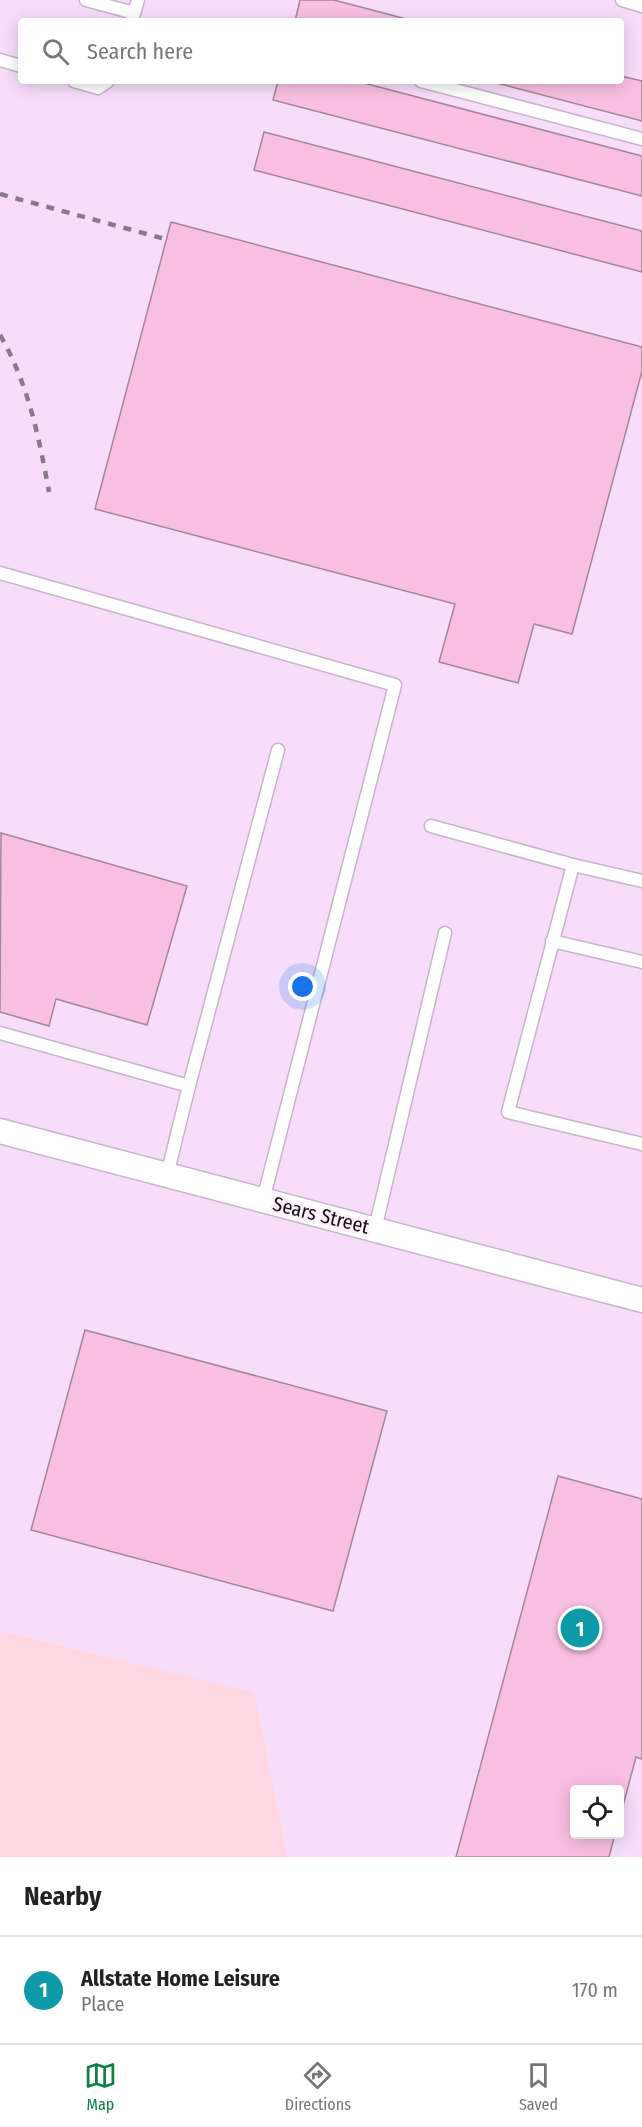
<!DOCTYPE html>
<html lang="en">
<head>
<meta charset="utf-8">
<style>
  :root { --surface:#fff; --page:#f6f6f6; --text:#222; --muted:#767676; --line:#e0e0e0; --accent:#0b8043 }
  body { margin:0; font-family:"Fira Sans Condensed",sans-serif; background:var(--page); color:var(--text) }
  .controls { position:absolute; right:18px; bottom:18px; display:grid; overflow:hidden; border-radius:6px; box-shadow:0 3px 15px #0003 }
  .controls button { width:54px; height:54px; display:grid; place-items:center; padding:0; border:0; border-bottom:2px solid var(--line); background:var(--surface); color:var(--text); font:30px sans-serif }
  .you { position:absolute; left:303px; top:987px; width:21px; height:21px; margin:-15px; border:4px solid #fff; border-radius:50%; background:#1a73e8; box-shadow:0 0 0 9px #1a73e833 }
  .badge { display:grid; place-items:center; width:39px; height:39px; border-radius:50%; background:var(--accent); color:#fff; font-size:20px; font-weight:700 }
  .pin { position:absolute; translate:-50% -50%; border:3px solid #fff; box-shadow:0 2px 6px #0006 }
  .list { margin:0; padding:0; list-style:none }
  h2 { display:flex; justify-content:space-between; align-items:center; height:78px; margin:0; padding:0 24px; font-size:26px }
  h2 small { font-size:20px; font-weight:400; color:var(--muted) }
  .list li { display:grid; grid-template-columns:39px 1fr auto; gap:18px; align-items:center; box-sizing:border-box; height:108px; padding:0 24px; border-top:2px solid var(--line) }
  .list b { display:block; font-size:22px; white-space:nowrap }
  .list p { margin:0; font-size:20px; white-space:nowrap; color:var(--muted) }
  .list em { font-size:20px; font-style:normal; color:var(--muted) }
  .icon { flex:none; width:33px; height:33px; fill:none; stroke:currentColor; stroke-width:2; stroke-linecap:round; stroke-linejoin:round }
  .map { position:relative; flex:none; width:642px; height:1857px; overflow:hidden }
  .search { position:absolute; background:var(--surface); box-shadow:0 3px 15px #0003; left:18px; right:18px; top:18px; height:66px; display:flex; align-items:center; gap:15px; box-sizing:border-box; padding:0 21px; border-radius:6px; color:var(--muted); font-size:22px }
  .sheet { height:186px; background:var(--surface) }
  nav { display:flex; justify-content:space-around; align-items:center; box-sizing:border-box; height:84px; border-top:2px solid var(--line); background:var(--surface); font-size:16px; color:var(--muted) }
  nav a { display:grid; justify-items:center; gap:3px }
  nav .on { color:var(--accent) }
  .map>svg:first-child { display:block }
  .built { fill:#f8ddfb; fill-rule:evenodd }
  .green { fill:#fdd7e1 }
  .building { fill:#f9bfe3; stroke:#a18797; stroke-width:1.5 }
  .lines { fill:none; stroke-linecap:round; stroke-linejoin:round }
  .lane-casing { stroke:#c8b3ca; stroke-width:15 }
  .street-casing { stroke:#c8b3ca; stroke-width:27 }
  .lane { stroke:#fff; stroke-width:12 }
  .street { stroke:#fff; stroke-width:24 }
  .rail { stroke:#867b86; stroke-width:4.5; stroke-dasharray:8 8; stroke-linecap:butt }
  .labels { text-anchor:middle; stroke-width:5; stroke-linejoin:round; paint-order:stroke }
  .street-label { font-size:20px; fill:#150d15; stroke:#fceefd }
</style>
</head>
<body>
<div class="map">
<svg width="642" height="1857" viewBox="0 0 642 1857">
  <rect width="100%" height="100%" fill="#fceefd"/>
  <!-- built -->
  <path class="built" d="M0,0h642v1857h-642zM21,21h600v60h-600zM574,1790h46v44h-46z"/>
  <!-- green -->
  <path class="green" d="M0,1631l254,62 33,164h-287z"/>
  <!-- building -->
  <g class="building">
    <path d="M300,0h34l80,21h-119z"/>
    <path d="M621,76l21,5v40l-153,-40h132z"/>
    <path d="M278,81h78l286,75v40l-369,-96z"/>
    <path d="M264,132l378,99v41l-388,-102z"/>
    <path d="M171,222l471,125v24l-70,263 -38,-10 -16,59 -79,-21 16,-58 -360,-95z"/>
    <path d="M1,833l186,53 -40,139 -91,-26 -7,27 -49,-14z"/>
    <path d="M85,1330l302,81 -54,200 -302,-81z"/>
    <path d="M558,1476l84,23v260l-6,-2 -16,60v-27h-46v44h41l-6,23h-153z"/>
  </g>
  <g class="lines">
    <!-- lane casing -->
    <g class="lane-casing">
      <g id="lane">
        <path d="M86,0l48,13"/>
        <path d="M622,0l20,6"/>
        <path d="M132,20l6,-20"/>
        <path d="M0,60l21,6"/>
        <path d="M74,81l24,7 10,-7"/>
        <path d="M421,81l221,58"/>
        <path d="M0,573l395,112 -132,515"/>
        <path d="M431,826l142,39"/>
        <path d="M642,881l-69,-16 -65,247 134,32"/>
        <path d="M552,941l90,21"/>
        <path d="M0,1033l189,53 -22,89"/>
        <path d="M189,1086l89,-336"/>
        <path d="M375,1229l70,-296"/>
      </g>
    </g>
    <!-- street casing -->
    <g class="street-casing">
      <path id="street" d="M0,1131l642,169"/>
    </g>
    <!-- lane -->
    <use href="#lane" class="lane"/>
    <!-- street -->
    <use href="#street" class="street"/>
    <!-- rail -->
    <g class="rail">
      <path d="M0,194l165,45"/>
      <path d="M0,335c28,48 39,102 49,157"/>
    </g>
  </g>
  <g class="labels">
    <!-- street labels -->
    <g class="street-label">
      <text transform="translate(321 1215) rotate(14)" y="7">Sears Street</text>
    </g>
  </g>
</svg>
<div class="controls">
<button><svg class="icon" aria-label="locate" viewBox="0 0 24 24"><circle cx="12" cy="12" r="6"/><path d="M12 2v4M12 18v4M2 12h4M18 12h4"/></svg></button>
</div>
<div class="you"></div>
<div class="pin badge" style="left:580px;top:1628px;background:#0f9aa8">1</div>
<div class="search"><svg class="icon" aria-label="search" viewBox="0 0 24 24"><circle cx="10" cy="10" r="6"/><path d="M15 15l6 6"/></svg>Search here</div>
</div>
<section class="sheet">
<h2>Nearby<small></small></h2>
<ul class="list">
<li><span class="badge" style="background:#0f9aa8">1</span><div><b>Allstate Home Leisure</b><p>Place</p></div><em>170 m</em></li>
</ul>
</section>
<nav>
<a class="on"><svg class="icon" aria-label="map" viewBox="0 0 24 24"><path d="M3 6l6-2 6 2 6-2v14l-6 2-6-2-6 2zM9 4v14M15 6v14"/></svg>Map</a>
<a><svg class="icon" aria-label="directions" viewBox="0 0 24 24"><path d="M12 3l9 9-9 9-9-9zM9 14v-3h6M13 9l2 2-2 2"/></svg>Directions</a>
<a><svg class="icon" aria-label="saved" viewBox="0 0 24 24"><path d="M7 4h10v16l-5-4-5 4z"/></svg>Saved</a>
</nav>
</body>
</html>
